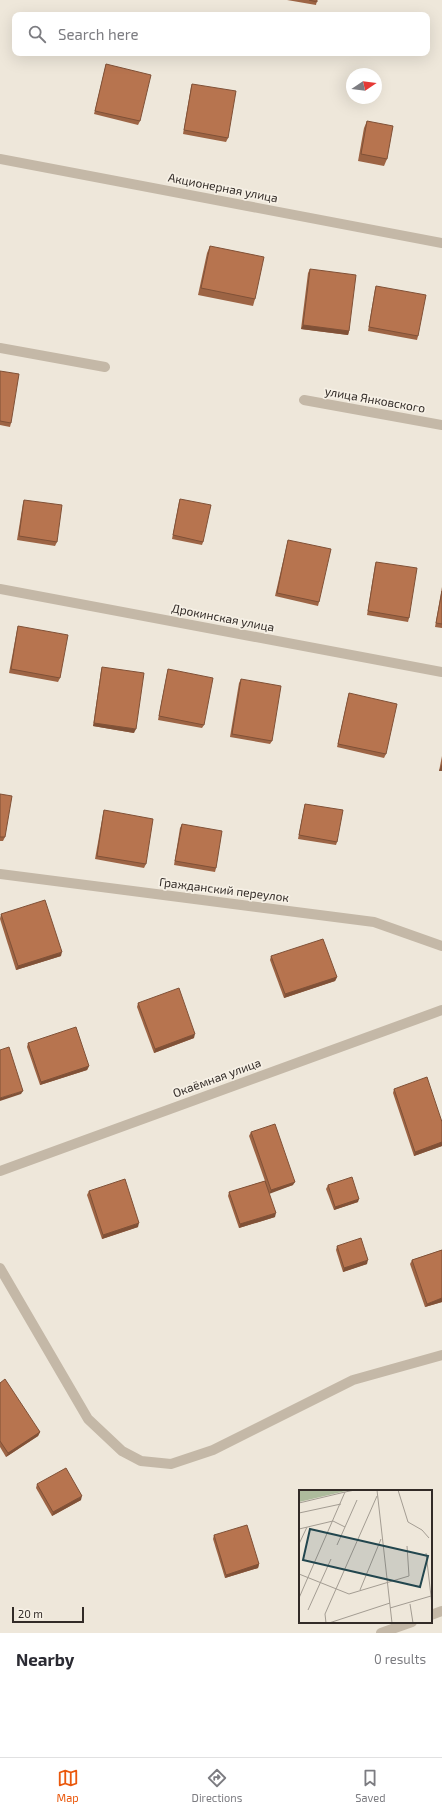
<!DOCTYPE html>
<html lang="en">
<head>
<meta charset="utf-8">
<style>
  :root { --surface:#fff; --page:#f2f2f3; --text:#2b2b33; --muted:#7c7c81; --line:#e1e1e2; --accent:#ea580c }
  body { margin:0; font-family:"Exo 2",sans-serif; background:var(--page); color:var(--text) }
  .compass { position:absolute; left:346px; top:68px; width:36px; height:36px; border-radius:50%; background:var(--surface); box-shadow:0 4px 16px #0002; rotate:77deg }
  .scale { position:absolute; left:12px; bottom:10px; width:72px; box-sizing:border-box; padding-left:4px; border:2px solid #322b27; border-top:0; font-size:11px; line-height:14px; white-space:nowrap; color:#322b27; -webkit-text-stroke:3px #f6f0e5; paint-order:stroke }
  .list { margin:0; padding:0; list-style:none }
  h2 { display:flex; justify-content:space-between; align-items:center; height:52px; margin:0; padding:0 16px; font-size:17px }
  h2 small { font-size:13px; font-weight:400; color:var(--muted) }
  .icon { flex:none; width:22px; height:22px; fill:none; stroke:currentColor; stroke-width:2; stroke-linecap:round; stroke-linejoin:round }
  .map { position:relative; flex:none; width:442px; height:1633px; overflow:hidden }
  .search { position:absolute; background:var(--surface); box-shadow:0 4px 16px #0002; left:12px; right:12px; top:12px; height:44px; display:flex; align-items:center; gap:10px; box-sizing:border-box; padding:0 14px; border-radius:8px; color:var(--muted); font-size:15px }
  .sheet { height:124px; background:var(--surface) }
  nav { display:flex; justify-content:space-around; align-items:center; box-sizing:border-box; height:56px; border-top:1px solid var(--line); background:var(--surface); font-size:11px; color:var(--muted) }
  nav a { display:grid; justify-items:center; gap:2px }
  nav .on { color:var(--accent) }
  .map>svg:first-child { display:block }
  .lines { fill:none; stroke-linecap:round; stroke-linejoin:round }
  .service { stroke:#c4b8a7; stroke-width:10 }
  .minor { stroke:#c4b8a7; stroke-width:10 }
  .wall { fill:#9d6444 }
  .shaded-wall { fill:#805137 }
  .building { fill:#b7744f; stroke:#805137 }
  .labels { text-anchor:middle; stroke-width:3.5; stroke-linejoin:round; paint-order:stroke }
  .street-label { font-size:12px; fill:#322b27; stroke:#f6f0e5 }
  .inset-road { fill:none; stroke:#a39c92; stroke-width:1 }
  .view { fill:#22464e; fill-opacity:0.15; stroke:#22464e; stroke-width:2 }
  .inset-edge { fill:none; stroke:#322b27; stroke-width:2 }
</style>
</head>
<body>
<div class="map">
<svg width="442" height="1633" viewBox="0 0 442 1633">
  <rect width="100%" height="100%" fill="#eee7da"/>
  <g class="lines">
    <!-- service -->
    <g class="service">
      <path d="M0,1268l88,151 34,32 19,10 30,3 42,-14 140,-70 89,-25"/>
      <path d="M431,1615l11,-4"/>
      <path d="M381,1633l31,-11"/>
    </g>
    <!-- minor -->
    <g class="minor">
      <path d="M0,159l442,84"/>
      <path d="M0,348l105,19"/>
      <path d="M304,400l138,25"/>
      <path d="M0,589l442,83"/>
      <path d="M0,874l374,48 68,24"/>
      <path d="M0,1171l442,-161"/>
    </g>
  </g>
  <!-- wall -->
  <g class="wall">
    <path d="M287,0h30l-1,5z"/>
    <path d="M106,64l34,57 -2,4 -44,-11z"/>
    <path d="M192,84l36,54 -2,4 -43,-8 8,-47z"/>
    <path d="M367,121l20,38 -3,7 -26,-5 6,-33z"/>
    <path d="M210,246l45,53 -2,7 -55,-11 9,-42z"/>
    <path d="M310,269l39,62 -1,4 -47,-6 7,-56z"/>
    <path d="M376,286l42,50 -1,4 -49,-9 7,-42z"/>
    <path d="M0,371l11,52 -1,4 -10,-2z"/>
    <path d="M180,499l23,43 -1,3 -30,-6 7,-37z"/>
    <path d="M24,500l33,42 -2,4 -38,-6 6,-37z"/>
    <path d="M288,540l31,62 -1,4 -43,-10 12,-52z"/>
    <path d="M376,562l33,56 -1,4 -41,-7 8,-50z"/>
    <path d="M442,587v41l-7,-1z"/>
    <path d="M18,626l42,52 -2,4 -49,-9 8,-43z"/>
    <path d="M102,667l32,66 -41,-7 8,-55z"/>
    <path d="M168,669l36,56 -2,3 -44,-8 9,-47z"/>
    <path d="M241,679l31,62 -2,3 -40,-7 9,-54z"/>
    <path d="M349,693l37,61 -2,4 -47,-11 11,-50z"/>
    <path d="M442,756v15h-3z"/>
    <path d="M0,794l5,43 -2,4h-3z"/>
    <path d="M305,804l32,38 -1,3 -38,-6 6,-31z"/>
    <path d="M104,810l42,54 -2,4 -49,-9 8,-45z"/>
    <path d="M182,824l34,44 -1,4 -41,-7 6,-37z"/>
    <path d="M1,914l60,42 -45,14 -16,-51z"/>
    <path d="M271,956l66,21 -2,4 -51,17 -14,-38z"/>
    <path d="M138,1003l56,35 -40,15 -17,-46z"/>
    <path d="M28,1043l61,23 -2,4 -47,15 -13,-38z"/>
    <path d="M394,1089l48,33v24l-28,10 -21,-63z"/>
    <path d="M251,1132l42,53 -24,8 6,24 -36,11 -11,-32 1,-4 36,-11 -16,-45z"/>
    <path d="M328,1185l30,17 -24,8 -8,-21z"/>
    <path d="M89,1191l49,36 -36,12 -15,-44z"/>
    <path d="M337,1246l30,18 -24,8 -7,-22z"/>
    <path d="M442,1250v52l-17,5 -15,-43 2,-4z"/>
    <path d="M0,1383l40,49 -2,4 -32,21 -6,-10z"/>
    <path d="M37,1484l44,16 -29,16 -16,-28z"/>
    <path d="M214,1535l45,29 -1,4 -33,10 -12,-39z"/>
  </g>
  <!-- shaded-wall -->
  <g class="shaded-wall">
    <path d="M303,325l46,6 -1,4 -47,-6z"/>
    <path d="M94,723l42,6 -2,4 -41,-7z"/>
    <path d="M442,764v7h-3z"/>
    <path d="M62,952l-1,4 -45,14 2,-4z"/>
    <path d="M337,977l-2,4 -51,17 1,-4z"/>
    <path d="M195,1034l-1,4 -40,15 1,-4z"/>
    <path d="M89,1066l-2,4 -47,15 1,-3z"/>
    <path d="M23,1091l-2,3 -21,7v-3z"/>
    <path d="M442,1142v4l-28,10 1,-4z"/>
    <path d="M295,1182l-2,3 -24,9 2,-4z"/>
    <path d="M359,1199l-1,3 -24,8 1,-3z"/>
    <path d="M276,1213l-1,4 -36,11 1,-4z"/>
    <path d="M139,1223l-1,4 -36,12 1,-4z"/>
    <path d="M368,1260l-1,4 -24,8 1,-4z"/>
    <path d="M442,1298v4l-17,5 2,-3z"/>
    <path d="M40,1432l-2,4 -32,21 2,-4z"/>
    <path d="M82,1496l-1,4 -29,16 1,-4z"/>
    <path d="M259,1564l-1,4 -33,10 1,-3z"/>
  </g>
  <!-- building -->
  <g class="building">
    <path d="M309,0h8v2z"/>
    <path d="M106,64l45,11 -11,46 -45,-10z"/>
    <path d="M192,84l44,7 -8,47 -44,-8z"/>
    <path d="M367,121l26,5 -6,33 -26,-5z"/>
    <path d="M210,246l54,11 -9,42 -54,-11z"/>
    <path d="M310,269l46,6 -7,56 -46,-6z"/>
    <path d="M376,286l50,9 -8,41 -49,-9z"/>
    <path d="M0,371l19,3 -8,49 -11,-2z"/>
    <path d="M180,499l31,6 -8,37 -30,-7z"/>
    <path d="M24,500l38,5 -5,37 -38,-6z"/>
    <path d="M288,540l43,9 -12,53 -42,-9z"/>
    <path d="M376,562l41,6 -8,50 -41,-7z"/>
    <path d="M442,591v33l-6,-1z"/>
    <path d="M18,626l50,9 -8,43 -49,-9z"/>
    <path d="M102,667l42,6 -8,56 -42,-6z"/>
    <path d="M168,669l45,9 -9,47 -45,-9z"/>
    <path d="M241,679l40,7 -9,55 -40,-7z"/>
    <path d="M349,693l48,11 -11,50 -48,-10z"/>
    <path d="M0,794l12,2 -7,41h-5z"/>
    <path d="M305,804l38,6 -6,32 -38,-7z"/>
    <path d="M104,810l49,9 -7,45 -49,-8z"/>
    <path d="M182,824l40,7 -6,37 -41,-7z"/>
    <path d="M45,900l17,52 -44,14 -17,-52z"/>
    <path d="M323,939l14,38 -52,17 -14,-38z"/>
    <path d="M179,988l16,46 -40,15 -17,-46z"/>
    <path d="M76,1027l13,39 -48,16 -13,-39z"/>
    <path d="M9,1047l14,44 -23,7v-48z"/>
    <path d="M427,1077l15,45v20l-27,10 -21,-63z"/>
    <path d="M275,1124l20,58 -24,8 -20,-58z"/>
    <path d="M352,1177l7,22 -24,8 -7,-22z"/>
    <path d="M125,1179l14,44 -36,12 -14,-44z"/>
    <path d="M265,1181l11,32 -36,11 -11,-32z"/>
    <path d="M361,1238l7,22 -24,8 -7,-22z"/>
    <path d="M442,1250v48l-15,6 -15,-44z"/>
    <path d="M5,1379l35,53 -32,21 -8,-12v-58z"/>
    <path d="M66,1468l16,28 -29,16 -16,-28z"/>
    <path d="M247,1525l12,39 -33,11 -12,-40z"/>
  </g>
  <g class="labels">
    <!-- street labels -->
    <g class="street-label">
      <text transform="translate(223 188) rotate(11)" y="4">Акционерная улица</text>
      <text transform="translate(375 400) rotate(10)" y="4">улица Янковского</text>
      <text transform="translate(223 618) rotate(11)" y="4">Дрокинская улица</text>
      <text transform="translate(224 890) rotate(7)" y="4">Гражданский переулок</text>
      <text transform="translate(217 1078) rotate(-20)" y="4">Окаёмная улица</text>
    </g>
  </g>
  <!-- overview -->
  <g transform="translate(299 1490)">
    <rect width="133" height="133" fill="#eee7da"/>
    <path d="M0,0h51l-51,12z" fill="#adbb9c"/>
    <path class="inset-road" d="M78,0l15,133M99,0l10,32 14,8 7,8M0,13l46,-11M0,23l42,-9M0,39l34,-8 12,6M0,54l8,-17M38,55l20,-45M127,63l5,43M0,84l50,20 60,-18 -2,-30M61,100l21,-51M0,108l46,-106 10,-2M111,114l3,19M91,118l41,-12 1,9M9,120l23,-51M27,133l-1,-9 52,-118M30,133l61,-20"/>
    <path class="view" d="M11,39l118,27 -8,31 -117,-27z"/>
    <rect width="133" height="133" class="inset-edge"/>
  </g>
</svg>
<svg class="compass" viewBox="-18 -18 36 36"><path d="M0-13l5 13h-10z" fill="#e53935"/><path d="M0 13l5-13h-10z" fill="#7c7c81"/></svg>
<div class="scale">20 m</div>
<div class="search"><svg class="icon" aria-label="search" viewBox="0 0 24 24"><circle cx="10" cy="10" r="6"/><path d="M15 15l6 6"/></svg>Search here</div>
</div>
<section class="sheet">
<h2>Nearby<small>0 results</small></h2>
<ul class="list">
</ul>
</section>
<nav>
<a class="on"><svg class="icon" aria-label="map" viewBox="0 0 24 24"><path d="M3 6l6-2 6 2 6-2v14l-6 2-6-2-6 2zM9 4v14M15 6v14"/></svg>Map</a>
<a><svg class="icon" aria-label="directions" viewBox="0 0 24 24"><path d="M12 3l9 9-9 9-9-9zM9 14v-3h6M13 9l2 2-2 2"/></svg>Directions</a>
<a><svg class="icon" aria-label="saved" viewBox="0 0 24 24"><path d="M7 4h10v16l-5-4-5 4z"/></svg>Saved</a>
</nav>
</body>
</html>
